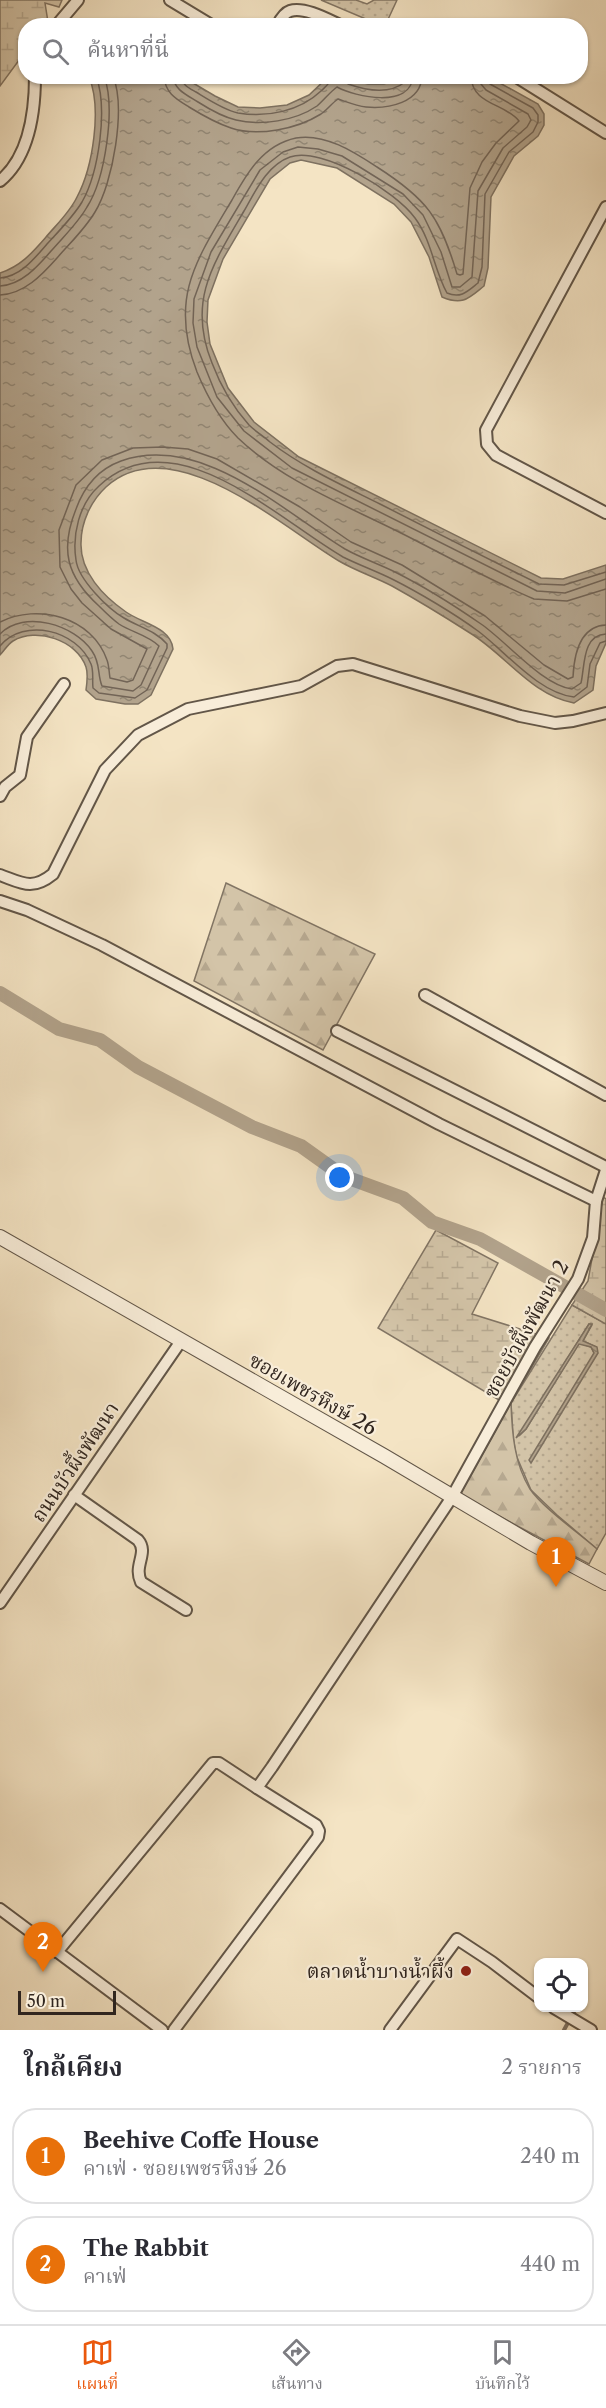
<!DOCTYPE html>
<html lang="th">
<head>
<meta charset="utf-8">
<style>
  :root { --surface:#fff; --page:#f2f2f3; --text:#2b2b33; --muted:#7c7c81; --line:#e1e1e2; --accent:#ea580c }
  body { margin:0; font-family:"Libre Caslon Text","Noto Serif Thai",serif; background:var(--page); color:var(--text) }
  .controls { position:absolute; right:18px; bottom:18px; display:grid; overflow:hidden; border-radius:12px; box-shadow:0 2px 4px #0004 }
  .controls button { width:54px; height:54px; display:grid; place-items:center; padding:0; border:0; border-bottom:2px solid var(--line); background:var(--surface); color:var(--text); font:30px sans-serif }
  .scale { position:absolute; left:18px; bottom:15px; width:98px; box-sizing:border-box; padding-left:6px; border:3px solid #31261f; border-top:0; font-size:16px; line-height:21px; white-space:nowrap; color:#31261f; -webkit-text-stroke:4px #f8edd9; paint-order:stroke }
  .you { position:absolute; left:340px; top:1178px; width:21px; height:21px; margin:-15px; border:4px solid #fff; border-radius:50%; background:#1a73e8; box-shadow:0 0 0 9px #1a73e833 }
  .badge { display:grid; place-items:center; width:39px; height:39px; border-radius:50%; background:var(--accent); color:#fff; font-size:20px; font-weight:700 }
  .pin { position:absolute; translate:-50% -50px; filter:drop-shadow(0 2px 3px #0008) }
  .pin::after { content:''; position:absolute; top:32px; width:21px; height:18px; background:inherit; clip-path:polygon(0 0,100% 0,50% 100%) }
  .list { margin:0; padding:0; list-style:none }
  h2 { display:flex; justify-content:space-between; align-items:center; height:78px; margin:0; padding:0 24px; font-size:26px }
  h2 small { font-size:20px; font-weight:400; color:var(--muted) }
  .list li { display:grid; grid-template-columns:39px 1fr auto; gap:18px; align-items:center; box-sizing:border-box; height:96px; margin:0 12px 12px; padding:0 12px; border:2px solid var(--line); border-radius:24px }
  .list b { display:block; font-size:22px; white-space:nowrap }
  .list p { margin:0; font-size:20px; white-space:nowrap; color:var(--muted) }
  .list em { font-size:20px; font-style:normal; color:var(--muted) }
  .icon { flex:none; width:33px; height:33px; fill:none; stroke:currentColor; stroke-width:2; stroke-linecap:round; stroke-linejoin:round }
  .map { position:relative; flex:none; width:606px; height:2030px; overflow:hidden }
  .search { position:absolute; background:var(--surface); box-shadow:0 2px 4px #0004; left:18px; right:18px; top:18px; height:66px; display:flex; align-items:center; gap:15px; box-sizing:border-box; padding:0 21px; border-radius:24px; color:var(--muted); font-size:22px }
  .sheet { height:294px; background:var(--surface) }
  nav { display:flex; justify-content:space-around; align-items:center; box-sizing:border-box; height:84px; border-top:2px solid var(--line); background:var(--surface); font-size:16px; color:var(--muted) }
  nav a { display:grid; justify-items:center; gap:3px }
  nav .on { color:var(--accent) }
  .map>svg:first-child { display:block }
  .grass { fill:url(#grass-dots); stroke:#827564; stroke-width:1.5; fill-rule:evenodd }
  .forest { fill:url(#forest-firs); stroke:#827564; stroke-width:1.5 }
  .wetland { fill:url(#wetland-marsh); stroke:#827564; stroke-width:1.5 }
  .water { fill:url(#water-ripples); stroke:#7e7160; stroke-width:1.5 }
  .lines { fill:none; stroke-linecap:round; stroke-linejoin:round }
  .shore { stroke:#726456; stroke-width:1.5 }
  .stream { stroke:#7e7160; stroke-width:4 }
  .canal { stroke:#b2a38c; stroke-width:14 }
  .minor-casing { stroke:#625648; stroke-width:14 }
  .tertiary-casing { stroke:#625648; stroke-width:16 }
  .minor { stroke:#f8edd9; stroke-width:10 }
  .tertiary { stroke:#f8edd9; stroke-width:14 }
  .poi-dot { fill:#8f2418; stroke:#f8edd9; stroke-width:2 }
  .labels { text-anchor:middle; stroke-width:4.5; stroke-linejoin:round; paint-order:stroke }
  .street-label { font-size:20px; fill:#31261f; stroke:#f8edd9 }
  .poi-label { font-size:20px; fill:#31261f; stroke:#f8edd9; text-anchor:end }
</style>
</head>
<body>
<div class="map">
<svg width="606" height="2030" viewBox="0 0 606 2030">
  <defs>
    <pattern id="grass-dots" width="8" height="8" patternUnits="userSpaceOnUse" patternTransform="scale(1.5)"><rect width="8" height="8" fill="#d3c4a8"/><path d="M2 2h.1M6 6h.1" fill="none" stroke="#b6a890" stroke-width="1.8" stroke-linecap="round"/></pattern>
    <pattern id="forest-firs" width="22" height="20" patternUnits="userSpaceOnUse" patternTransform="scale(1.5)"><rect width="22" height="20" fill="#d3c4a8"/><path d="M5 1l3.5 6h-7zM16 11l3.5 6h-7z" fill="#b6a890"/></pattern>
    <pattern id="wetland-marsh" width="20" height="14" patternUnits="userSpaceOnUse" patternTransform="scale(1.5)"><rect width="20" height="14" fill="#d3c4a8"/><path d="M1 5h8M5 5V1M11 12h8M15 12V8" fill="none" stroke="#b6a890"/></pattern>
    <pattern id="water-ripples" width="26" height="14" patternUnits="userSpaceOnUse" patternTransform="scale(1.5)"><rect width="26" height="14" fill="#b2a38c"/><path d="M2 4q2-2 4 0t4 0M15 11q2-2 4 0t4 0" fill="none" stroke="#918572"/></pattern>
  </defs>
  <rect width="100%" height="100%" fill="#f4e4c4"/>
  <filter id="stains"><feTurbulence type="fractalNoise" baseFrequency=".00333" numOctaves="4"/><feColorMatrix values="0 0 0 0 .2 0 0 0 0 .09 0 0 0 0 .02 0 0 0 .5 -.17"/></filter>
  <radialGradient id="worn" r=".72"><stop offset=".6" stop-color="#630" stop-opacity="0"/><stop offset="1" stop-color="#630" stop-opacity=".3"/></radialGradient>
  <!-- grass -->
  <g class="grass">
    <path d="M321,0h35l11,4 7,-4h23l-12,26 -5,-1z"/>
    <path d="M572,1305l34,19v209l-9,16 -40,-34 -26,-25 -15,-35 -3,-19 -2,-33zM589,1324l3,1 -9,16 13,6 1,6h-3l-3,-6 -12,-4 -53,86 -7,7z"/>
  </g>
  <!-- forest -->
  <g class="forest">
    <path d="M226,883l149,71 -52,96 -129,-69z"/>
    <path d="M511,1403c1,29 3,60 19,86 12,18 50,45 67,60l-8,15 -124,-66 -4,-5z"/>
  </g>
  <!-- wetland -->
  <g class="wetland">
    <path d="M0,0h62l-3,7 -14,-4 3,19 -3,3 -19,1 -1,26 -25,34z"/>
    <path d="M603,1197l3,2v125l-34,-19 16,-24z"/>
    <path d="M436,1230l62,33 -26,51 77,24 -40,68 -131,-78z"/>
  </g>
  <!-- water -->
  <g class="water">
    <path d="M89,77h94l32,19 23,11 22,1 27,-3 22,-10 19,-18h13l27,7h16l20,-7h85l49,27 6,10v11l-6,11 -24,20 -23,41 -3,71 -4,18c-15,12 -21,20 -42,11l-13,-40 -18,-35 -17,-18 -57,-36 -36,-8 -11,3 -20,16 -47,80 -15,41 -1,22 3,22 18,44 26,34 45,35 242,121 22,1 43,-14v78l-10,23 -3,24 -19,13c-43,-8 -68,-48 -104,-70 -25,-16 -51,-32 -78,-47 -17,-9 -36,-15 -53,-25 -57,-34 -167,-134 -233,-74 -15,14 -25,35 -25,56 -1,29 22,53 45,69 15,11 45,15 47,37l-22,46 -13,9h-13l-29,-5 -10,-9c1,-7 2,-17 0,-23 -9,-27 -50,-40 -73,-26 -5,3 -9,10 -13,14v-382c21,-7 32,-20 46,-36 11,-13 24,-25 31,-40 16,-30 25,-89 12,-120z"/>
    <path d="M589,1324h3l-9,17 14,6 1,6 -67,110 -2,-3 65,-107 -3,-6 -12,-3 -53,85 -10,9z"/>
  </g>
  <g class="lines">
    <!-- shore -->
    <g class="shore">
      <path d="M164,76c1,17 12,23 25,31 13,8 27,16 42,21 27,9 66,1 90,-14 6,-4 11,-11 17,-15 9,3 19,7 28,8 22,2 55,-4 56,-31"/>
      <path d="M173,76c1,14 14,19 25,26 11,7 25,15 38,18 25,6 59,1 81,-14 7,-6 13,-14 20,-19 18,10 74,22 76,-11"/>
      <path d="M181,76c1,9 8,12 15,16 13,8 28,18 42,21 29,5 62,-2 83,-22 5,-5 10,-8 11,-15"/>
      <path d="M344,76l4,8c17,6 41,11 57,-2l1,-6"/>
      <path d="M471,76c1,29 34,27 48,45l-23,22 -14,19 -12,26 -7,86 -3,1 -3,-1c-17,-57 -30,-75 -80,-107 -23,-15 -52,-34 -81,-29 -33,7 -49,35 -64,62 -37,62 -63,99 -35,172 10,24 22,47 41,66 45,43 105,66 159,93 46,23 90,48 137,68l33,2 39,-12"/>
      <path d="M480,76l1,8 5,6 42,24 3,6 -4,7 -24,21 -25,43 -6,86 -12,10h-8l-11,-35 -18,-37 -20,-21 -61,-38 -24,-7 -20,-2 -15,5 -23,18 -49,82 -17,47 -1,24 4,24 20,50 27,34 48,37 245,123 28,2 41,-14"/>
      <path d="M488,76l2,8 43,24 5,7v7l-5,10 -24,20 -24,42 -3,73 -4,16c-10,8 -17,16 -31,10 -13,-23 -15,-52 -32,-75 -19,-26 -92,-72 -125,-61 -23,8 -35,35 -46,54 -31,53 -57,90 -32,152 9,24 20,43 37,62 6,6 14,11 21,17 34,26 72,43 110,62 53,27 106,54 159,80l25,1 42,-13"/>
      <path d="M0,278c21,-2 34,-19 47,-34 12,-13 26,-27 35,-42 17,-30 26,-94 14,-126"/>
      <path d="M0,286c22,-1 38,-20 52,-36 12,-14 26,-27 35,-43 18,-28 29,-99 17,-131"/>
      <path d="M0,295c24,-1 42,-20 57,-37 13,-15 28,-29 38,-46 18,-29 31,-104 18,-136"/>
      <path d="M0,622c38,-19 92,-5 107,38 2,5 2,12 3,18l17,4 6,-2 14,-31 -36,-20 -29,-26 -11,-14 -11,-22 -1,-37 17,-45 26,-25 31,-12 30,-1 25,2 29,10 83,48 51,35 51,23 83,51 59,49 24,14 5,-2c1,-21 6,-51 33,-52"/>
      <path d="M0,634c24,-25 75,-9 92,17 9,13 5,23 10,35l31,5 8,-6 18,-39c-11,-11 -28,-14 -40,-22 -7,-5 -14,-12 -20,-18 -33,-30 -39,-57 -23,-97 8,-22 23,-40 45,-48 80,-28 160,49 224,88 16,9 34,15 50,23 28,14 60,34 86,52 25,17 61,61 91,65l9,-6c4,-17 1,-48 25,-49"/>
      <path d="M0,646c24,-29 77,-16 91,18 3,7 1,16 2,24l6,5 36,5 12,-8 20,-42v-4c-11,-13 -28,-17 -43,-26 -16,-9 -46,-39 -48,-58 -4,-25 3,-56 23,-74 75,-70 178,33 244,71 16,8 33,14 49,22 26,13 63,35 86,52 27,20 60,62 96,66l13,-10 3,-23 10,-21 6,-2"/>
    </g>
    <!-- stream -->
    <path class="stream" d="M564,2030l12,-22"/>
    <!-- canal -->
    <path class="canal" d="M0,993l59,36 41,11 38,27 114,60 49,19 42,30 60,22 29,24 48,17 126,71"/>
    <!-- minor casing -->
    <g class="minor-casing">
      <g id="minor">
        <path d="M170,0l43,26"/>
        <path d="M56,26l22,-26"/>
        <path d="M277,26c3,-6 7,-13 13,-15 14,-5 39,9 52,15"/>
        <path d="M515,76l91,57"/>
        <path d="M0,181c29,-24 35,-69 35,-105"/>
        <path d="M606,207l-120,223 1,14 9,11 110,58"/>
        <path d="M0,796l5,-9 15,-12 7,-38 37,-53"/>
        <path d="M0,875c22,8 32,16 53,-1l52,-104 33,-35 50,-26 113,-23 36,-20 16,-2 167,52 35,7 18,-2 33,-8"/>
        <path d="M0,901l27,9 75,35 337,179 157,77"/>
        <path d="M425,995l181,100"/>
        <path d="M337,1031l269,136"/>
        <path d="M74,1495l64,45c11,13 -5,25 3,42l45,28"/>
        <path d="M0,1603l181,-262"/>
        <path d="M0,1909l162,121"/>
        <path d="M57,1952l156,-189h6l38,25 15,-21 180,-270 83,-150 43,-68 15,-41 3,-37 10,-31"/>
        <path d="M554,2008l37,22"/>
        <path d="M174,2030l144,-193 1,-6 -3,-6 -59,-37"/>
        <path d="M390,2030l67,-91 35,23 46,35"/>
      </g>
    </g>
    <!-- tertiary casing -->
    <g class="tertiary-casing">
      <path id="tertiary" d="M0,1237l384,219 147,87 75,40"/>
    </g>
    <!-- minor -->
    <use href="#minor" class="minor"/>
    <!-- tertiary -->
    <use href="#tertiary" class="tertiary"/>
  </g>
  <!-- markers -->
  <circle class="poi-dot" cx="466" cy="1971" r="6"/>
  <g class="labels">
    <!-- street labels -->
    <g class="street-label">
      <text transform="translate(526 1329) rotate(-61)" y="7">ซอยบัวผึ้งพัฒนา 2</text>
      <text transform="translate(313 1394) rotate(30)" y="7">ซอยเพชรหึงษ์ 26</text>
      <text transform="translate(75 1462) rotate(-56)" y="7">ถนนบัวผึ้งพัฒนา</text>
    </g>
    <!-- poi labels -->
    <g class="poi-label">
      <text x="454" y="1978">ตลาดน้ำบางน้ำผึ้ง</text>
    </g>
  </g>
  <rect width="100%" height="100%" filter="url(#stains)"/>
  <rect width="100%" height="100%" fill="url(#worn)"/>
</svg>
<div class="controls">
<button><svg class="icon" aria-label="locate" viewBox="0 0 24 24"><circle cx="12" cy="12" r="6"/><path d="M12 2v4M12 18v4M2 12h4M18 12h4"/></svg></button>
</div>
<div class="scale">50 m</div>
<div class="you"></div>
<div class="pin badge" style="left:556px;top:1587px;background:#e8710a">1</div>
<div class="pin badge" style="left:43px;top:1972px;background:#e8710a">2</div>
<div class="search"><svg class="icon" aria-label="search" viewBox="0 0 24 24"><circle cx="10" cy="10" r="6"/><path d="M15 15l6 6"/></svg>ค้นหาที่นี่</div>
</div>
<section class="sheet">
<h2>ใกล้เคียง<small>2 รายการ</small></h2>
<ul class="list">
<li><span class="badge" style="background:#e8710a">1</span><div><b>Beehive Coffe House</b><p>คาเฟ่ · ซอยเพชรหึงษ์ 26</p></div><em>240 m</em></li>
<li><span class="badge" style="background:#e8710a">2</span><div><b>The Rabbit</b><p>คาเฟ่</p></div><em>440 m</em></li>
</ul>
</section>
<nav>
<a class="on"><svg class="icon" aria-label="map" viewBox="0 0 24 24"><path d="M3 6l6-2 6 2 6-2v14l-6 2-6-2-6 2zM9 4v14M15 6v14"/></svg>แผนที่</a>
<a><svg class="icon" aria-label="directions" viewBox="0 0 24 24"><path d="M12 3l9 9-9 9-9-9zM9 14v-3h6M13 9l2 2-2 2"/></svg>เส้นทาง</a>
<a><svg class="icon" aria-label="saved" viewBox="0 0 24 24"><path d="M7 4h10v16l-5-4-5 4z"/></svg>บันทึกไว้</a>
</nav>
</body>
</html>
